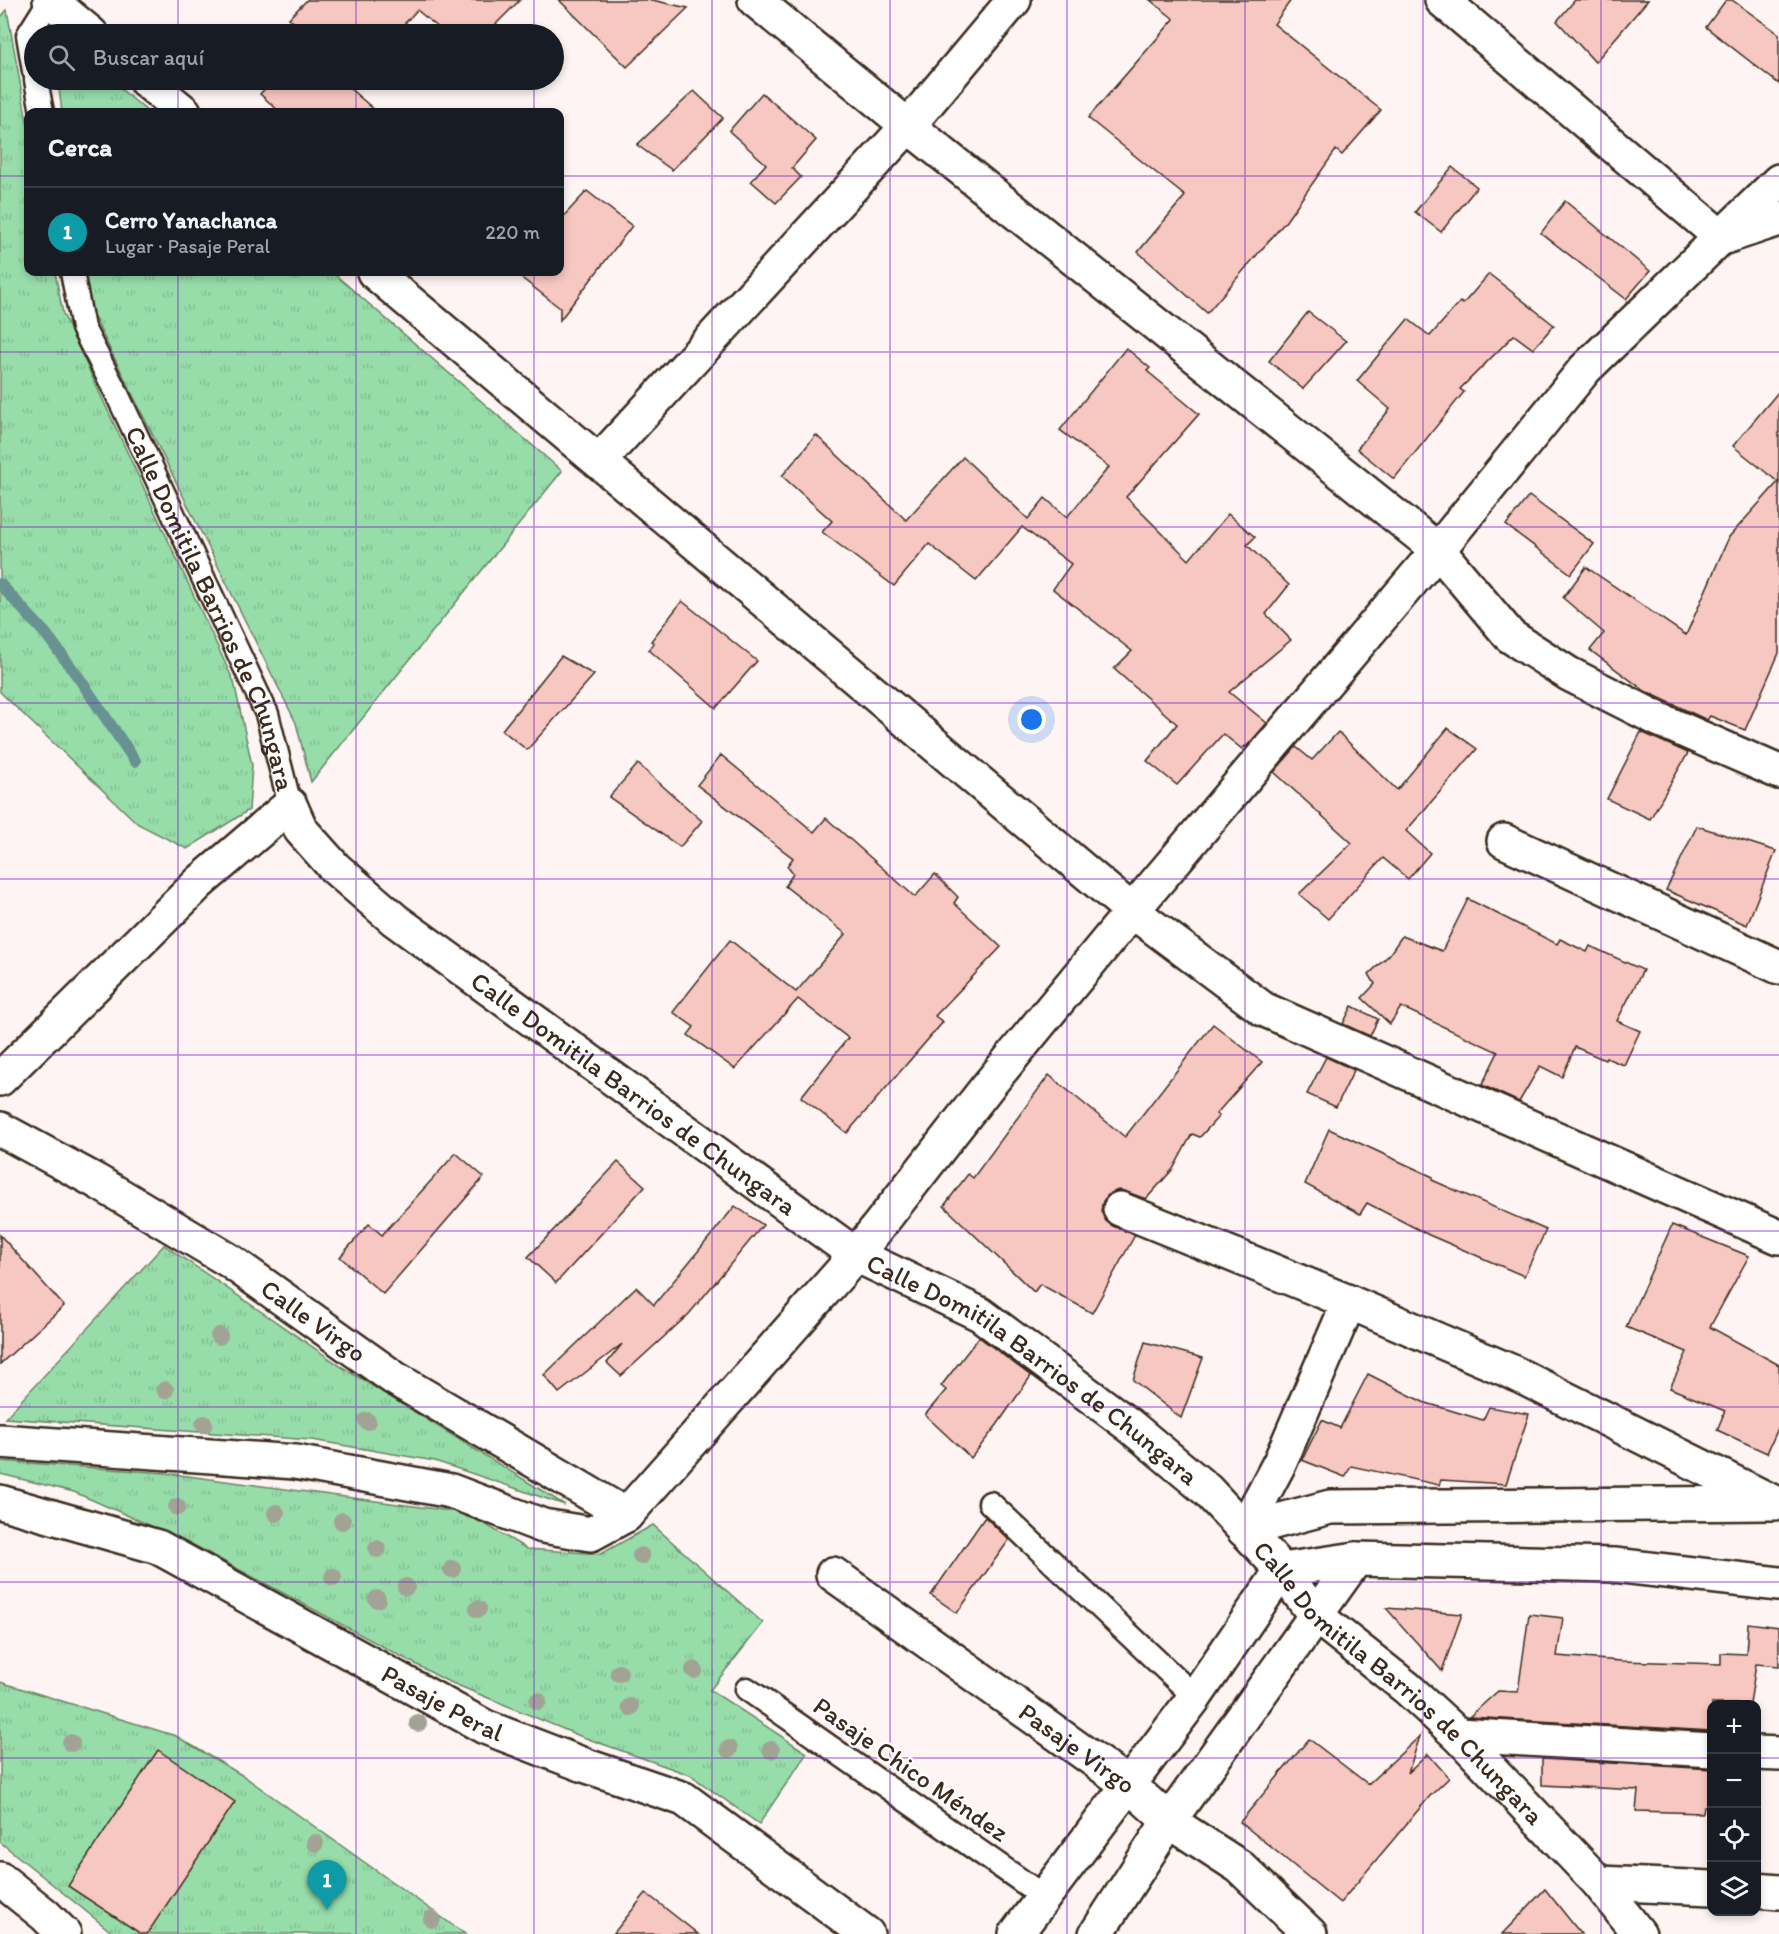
<!DOCTYPE html>
<html lang="es">
<head>
<meta charset="utf-8">
<style>
  :root { --surface:#171b24; --page:#242831; --text:#f1f3f6; --muted:#9ea1a6; --line:#363941; --accent:#7c3aed }
  body { margin:0; font-family:Itim,sans-serif; background:var(--page); color:var(--text) }
  .controls { position:absolute; right:18px; bottom:18px; display:grid; overflow:hidden; border-radius:12px; box-shadow:0 3px 9px #0003 }
  .controls button { width:54px; height:54px; display:grid; place-items:center; padding:0; border:0; border-bottom:2px solid var(--line); background:var(--surface); color:var(--text); font:30px sans-serif }
  .you { position:absolute; left:1032px; top:720px; width:21px; height:21px; margin:-15px; border:4px solid #fff; border-radius:50%; background:#1a73e8; box-shadow:0 0 0 9px #1a73e833 }
  .badge { display:grid; place-items:center; width:39px; height:39px; border-radius:50%; background:var(--accent); color:#fff; font-size:20px; font-weight:700 }
  .pin { position:absolute; translate:-50% -50px; filter:drop-shadow(0 2px 3px #0008) }
  .pin::after { content:''; position:absolute; top:32px; width:21px; height:18px; background:inherit; clip-path:polygon(0 0,100% 0,50% 100%) }
  .list { margin:0; padding:0; list-style:none }
  h2 { display:flex; justify-content:space-between; align-items:center; height:78px; margin:0; padding:0 24px; font-size:26px }
  h2 small { font-size:20px; font-weight:400; color:var(--muted) }
  .list li { display:grid; grid-template-columns:39px 1fr auto; gap:18px; align-items:center; box-sizing:border-box; height:90px; padding:0 24px; border-top:2px solid var(--line) }
  .list b { display:block; font-size:22px; white-space:nowrap }
  .list p { margin:0; font-size:20px; white-space:nowrap; color:var(--muted) }
  .list em { font-size:20px; font-style:normal; color:var(--muted) }
  .icon { flex:none; width:33px; height:33px; fill:none; stroke:currentColor; stroke-width:2; stroke-linecap:round; stroke-linejoin:round }
  .map { position:relative; flex:none; width:1779px; height:1934px; overflow:hidden }
  .search { position:absolute; background:var(--surface); box-shadow:0 3px 9px #0003; left:24px; top:24px; width:540px; height:66px; display:flex; align-items:center; gap:15px; box-sizing:border-box; padding:0 21px; border-radius:33px; color:var(--muted); font-size:22px }
  .panel { position:absolute; background:var(--surface); box-shadow:0 3px 9px #0003; left:24px; top:108px; width:540px; height:168px; border-radius:12px }
  .map>svg:first-child { display:block }
  .grass { fill:url(#grass-tufts); stroke:#698464; stroke-width:1.5 }
  .lines { fill:none; stroke-linecap:round; stroke-linejoin:round }
  .stream { stroke:#679191; stroke-width:12 }
  .building { fill:#f7c7c1; stroke:#3b2a1e; stroke-width:1.5 }
  .service-casing { stroke:#3b2a1e; stroke-width:27 }
  .minor-casing { stroke:#3b2a1e; stroke-width:38 }
  .service { stroke:#fff; stroke-width:22 }
  .minor { stroke:#fff; stroke-width:33 }
  .tree { fill:#a2a395 }
  .grid { fill:none; stroke:#7b2cbf; stroke-width:1.5; stroke-opacity:0.55 }
  .labels { text-anchor:middle; stroke-width:4.5; stroke-linejoin:round; paint-order:stroke }
  .street-label { font-size:26px; fill:#3b2a1e; stroke:#fff }
</style>
</head>
<body>
<div class="map">
<svg width="1779" height="1934" viewBox="0 0 1779 1934">
  <defs>
    <pattern id="grass-tufts" width="24" height="20" patternUnits="userSpaceOnUse" patternTransform="scale(1.5)"><rect width="24" height="20" fill="#97ddaa"/><path d="M3 7l-1-3M5 7V3M7 7l1-3M15 17l-1-3M17 17v-4M19 17l1-3" fill="none" stroke="#83be92"/></pattern>
  </defs>
  <rect width="100%" height="100%" fill="#fdf4f3"/>
  <filter id="ink" filterUnits="userSpaceOnUse"><feTurbulence type="fractalNoise" baseFrequency=".0167" numOctaves="2"/><feDisplacementMap in="SourceGraphic" scale="12" xChannelSelector="R" yChannelSelector="G"/><feConvolveMatrix kernelMatrix="1 2 1 2 8 2 1 2 1" color-interpolation-filters="sRGB"/></filter>
  <g filter="url(#ink)">
    <!-- grass -->
    <g class="grass">
      <path d="M7,10l21,117v145h27l8,42 171,368 18,83 -3,45 -62,39 -49,-25 -138,-132v-674z"/>
      <path d="M58,80h52l38,32h-86z"/>
      <path d="M83,272h249l230,199 -251,311 -15,-59 -209,-420z"/>
      <path d="M164,1245l178,122 223,138 -130,-44 -123,-21 -307,-22z"/>
      <path d="M0,1461l165,12 301,40 61,36 74,5 52,-29 110,98 -53,67 97,63 -48,71 -69,-49 -110,-39 -135,-56 -257,-138 -114,-50 -74,-18z"/>
      <path d="M0,1682l176,54 69,41 220,157h-351l-114,-92z"/>
    </g>
    <g class="lines">
      <!-- stream -->
      <path class="stream" d="M0,584l46,50 33,44 56,83"/>
    </g>
    <!-- building -->
    <g class="building">
      <path d="M307,0h213l-34,34h-40l-29,-24 -22,24h-89l-17,-16z"/>
      <path d="M559,0h93l36,8 -61,59z"/>
      <path d="M1150,0h141l-17,24 107,86 -39,45 -6,-5 -50,71 -79,92 -69,-61 47,-56 -97,-78 86,-99z"/>
      <path d="M1575,0h73l-53,62 -38,-41z"/>
      <path d="M1726,0h6l47,34v50l-73,-57z"/>
      <path d="M273,80h80l-6,6 30,26h-97l-20,-18z"/>
      <path d="M694,91l29,27 -51,52 -35,-25z"/>
      <path d="M762,93l54,47 -24,28 9,9 -25,26 -25,-22 15,-17 -37,-33z"/>
      <path d="M1452,167l25,20 -36,45 -26,-20z"/>
      <path d="M587,191l45,35 -72,94v-12l-46,-36h46v-52z"/>
      <path d="M1565,201l85,70 -24,28 -85,-66z"/>
      <path d="M1489,274l65,51 -21,24 -19,-14 -54,54 4,3 -70,87 -37,-30 33,-40 -33,-28 51,-62 22,17 30,-34 3,2z"/>
      <path d="M1308,312l38,29 -43,48 -34,-28z"/>
      <path d="M1126,348l24,20 -3,3 52,43 -73,83 63,63 39,-46 27,23 -8,8 42,40 -23,29 25,26 -62,52 38,31 -21,24 -1,-1 -3,3 -19,-15 -46,51 -30,-24 30,-37 -63,-55 18,-18 -79,-62 18,-25 -49,-37 -46,54 -47,-37 -35,42 -72,-54 10,-11 -50,-45 34,-41 90,85 57,-63 65,62 17,-21 22,19 42,-50 -49,-37z"/>
      <path d="M1779,391v262l-34,77 -35,-14 -3,4 -62,-29 -55,-41 14,-17 -41,-35 23,-31 100,68 43,-98 49,-55 -45,-36z"/>
      <path d="M1529,496l65,48 -23,30 -65,-49z"/>
      <path d="M682,601l75,60 -41,47 -67,-58 5,-7 -3,-2z"/>
      <path d="M561,656l33,19 -67,75 -25,-20z"/>
      <path d="M1448,728l29,21 -71,82 24,22 -22,26 -25,-21 -55,61 -29,-25 53,-51 -78,-71 22,-25 16,13 26,-28 59,58z"/>
      <path d="M1641,732l47,21 -38,66 -43,-20z"/>
      <path d="M721,755l93,77 12,-14 89,79 20,-23 23,23 -4,6 47,44 -66,69 8,6 -96,111 -46,-36 47,-59 -50,-39 -63,70 -47,-34 6,-8 -21,-15 57,-72 66,52 50,-58 -61,-48 8,-12 -6,-8 6,-8 -96,-73z"/>
      <path d="M638,764l64,57 -22,26 -71,-50z"/>
      <path d="M1697,826l79,25 -29,74 -81,-35z"/>
      <path d="M1468,899l89,45 3,-5 27,13 3,-6 53,24 -26,51 23,10 -16,34 -18,-7 -1,2 -30,-13 -13,30 -22,-11 -21,36 -37,-17 16,-33 -97,-45 -11,17 -28,-26 13,-14 -6,-10 20,-19 13,-19 40,15z"/>
      <path d="M1352,1006l26,13 -8,17 -27,-12z"/>
      <path d="M1213,1024l49,38 -46,52 3,2 -19,21 -8,-3 -19,35 -27,30 -19,-7 -9,-2 -9,4 -6,7 -2,10 5,10 7,5 22,9 -43,78 -52,-29 -6,8 -90,-86 24,-32 5,4 76,-103 76,62z"/>
      <path d="M1326,1057l28,13 -18,37 -29,-13z"/>
      <path d="M1329,1129l104,48 -1,3 114,50 -22,46 -95,-41 -62,-32 -7,11 -55,-30z"/>
      <path d="M456,1153l28,24 -101,117 -43,-37 29,-33 13,11z"/>
      <path d="M618,1162l27,24 -89,97 -28,-26z"/>
      <path d="M735,1206l28,19 -74,89 -68,62 -14,-13 15,-19 -63,49 -15,-18 92,-88 18,18z"/>
      <path d="M1672,1225l77,31 -39,71 69,38v61l-12,27 -50,-23 8,-19 -55,-23 17,-36 -61,-25z"/>
      <path d="M0,1235l64,71 -64,58z"/>
      <path d="M979,1337l52,39 -34,49 -26,33 -46,-43 21,-25 -5,-4z"/>
      <path d="M1145,1342l58,16 -22,60 -48,-38z"/>
      <path d="M1368,1374l55,28 60,18 6,-13 40,7 -23,70 -65,-4 -2,5 -88,-19 -6,11 -43,-17 20,-40 18,8z"/>
      <path d="M985,1517l24,23 -52,73 -26,-18z"/>
      <path d="M1386,1608l76,6 -20,57z"/>
      <path d="M1529,1614l34,4 -6,38 64,5 100,3v-11l25,1 2,-31 31,4v39l-23,-2 -6,40h-38v27l-243,-14 29,-26 20,1z"/>
      <path d="M1420,1736l-12,37 20,-19 21,24 -19,18 -90,107 -100,-81 69,-83 59,45z"/>
      <path d="M158,1750l77,52 -88,132h-6l-73,-48z"/>
      <path d="M1542,1759l170,10v38h-8l-1,6 -67,-2 2,-21 -96,-5z"/>
      <path d="M1545,1889l36,45h-79z"/>
      <path d="M646,1893l52,41h-85z"/>
    </g>
    <g class="lines">
      <!-- service casing -->
      <g class="service-casing">
        <g id="service">
          <path d="M34,71l-6,-36 22,-35"/>
          <path d="M36,80l6,32"/>
          <path id="s1" d="M72,272l11,56 34,66 150,320 23,91"/>
          <path d="M990,1503l205,194"/>
          <path d="M747,1689l296,207"/>
        </g>
      </g>
      <!-- minor casing -->
      <g class="minor-casing">
        <g id="minor">
          <path d="M50,0l41,34"/>
          <path d="M755,0l153,126 530,424 72,86 59,38 91,46 119,52"/>
          <path d="M1442,0l280,238 57,-19"/>
          <path d="M145,80l39,32"/>
          <path d="M374,272l758,639 131,98 516,228"/>
          <path d="M600,460l308,-334 106,-126"/>
          <path d="M1504,841l275,126"/>
          <path id="s2" d="M0,1079l200,-197 90,-77 11,25 34,38 60,52 461,335 124,59 149,111 78,65 75,80 33,45 92,73 51,47 141,148 40,51"/>
          <path id="s3" d="M0,1129l96,52 134,80 164,117 232,137"/>
          <path d="M1120,1209l229,93 161,69 265,132"/>
          <path d="M0,1441l295,21 156,29 92,35 48,8 35,-19 230,-260 132,-169 144,-175 306,-361 147,-181 194,-188"/>
          <path id="s4" d="M0,1502l158,45 327,180 99,38 100,34 183,135"/>
          <path d="M1244,1530l86,-23 440,-4"/>
          <path d="M1244,1530l36,-68 69,-160"/>
          <path id="s5" d="M833,1574l296,211 40,36 71,46 70,67"/>
          <path d="M1458,1735l254,15"/>
          <path d="M1756,1753l23,1"/>
          <path d="M0,1879l45,36 19,19"/>
          <path d="M1599,1883l113,5"/>
          <path d="M1756,1890l23,2"/>
          <path d="M1016,1934l179,-237 87,-127 74,-11 258,6 165,19"/>
          <path d="M1096,1934l73,-113 187,-262"/>
        </g>
      </g>
      <!-- service -->
      <use href="#service" class="service"/>
      <!-- minor -->
      <use href="#minor" class="minor"/>
    </g>
    <!-- trees -->
    <g class="tree">
      <circle cx="219" cy="1336" r="9"/>
      <circle cx="165" cy="1390" r="9"/>
      <circle cx="367" cy="1421" r="9"/>
      <circle cx="204" cy="1424" r="9"/>
      <circle cx="177" cy="1507" r="9"/>
      <circle cx="276" cy="1513" r="9"/>
      <circle cx="342" cy="1521" r="9"/>
      <circle cx="377" cy="1549" r="9"/>
      <circle cx="641" cy="1556" r="9"/>
      <circle cx="452" cy="1569" r="9"/>
      <circle cx="333" cy="1577" r="9"/>
      <circle cx="406" cy="1587" r="9"/>
      <circle cx="377" cy="1599" r="9"/>
      <circle cx="478" cy="1609" r="9"/>
      <circle cx="694" cy="1670" r="9"/>
      <circle cx="619" cy="1673" r="9"/>
      <circle cx="538" cy="1701" r="9"/>
      <circle cx="630" cy="1707" r="9"/>
      <circle cx="418" cy="1723" r="9"/>
      <circle cx="71" cy="1743" r="9"/>
      <circle cx="729" cy="1749" r="9"/>
      <circle cx="771" cy="1750" r="9"/>
      <circle cx="315" cy="1843" r="9"/>
      <circle cx="432" cy="1919" r="9"/>
    </g>
  </g>
  <!-- grid -->
  <path class="grid" d="M178,0v34M356,0v34M534,0v34M712,0v1934M890,0v1934M1067,0v1934M1245,0v1934M1423,0v1934M1601,0v1934M178,80v32M356,80v32M534,80v32M0,176h28M560,176h1219M178,272v1662M356,272v1662M534,272v1662M0,352h1779M0,527h1779M0,703h1779M0,879h1779M0,1055h1779M0,1231h1779M0,1407h1779M0,1582h1779M0,1758h1712M1756,1758h23"/>
  <g class="labels">
    <!-- street labels -->
    <g class="street-label">
      <text dy="9" stroke="none"><textPath href="#s1" startOffset="366">Calle Domitila Barrios de Chungara</textPath></text>
      <text dy="9" stroke="none"><textPath href="#s2" startOffset="852">Calle Domitila Barrios de Chungara</textPath></text>
      <text dy="9" stroke="none"><textPath href="#s3" startOffset="368">Calle Virgo</textPath></text>
      <text dy="9" stroke="none"><textPath href="#s2" startOffset="1338">Calle Domitila Barrios de Chungara</textPath></text>
      <text dy="9" stroke="none"><textPath href="#s2" startOffset="1824">Calle Domitila Barrios de Chungara</textPath></text>
      <text dy="9" stroke="none"><textPath href="#s4" startOffset="489">Pasaje Peral</textPath></text>
      <text dy="9" stroke="none"><textPath href="#s5" startOffset="300">Pasaje Virgo</textPath></text>
      <text transform="translate(911 1769) rotate(35)" y="9">Pasaje Chico Méndez</text>
    </g>
  </g>
</svg>
<div class="controls">
<button>+</button>
<button>−</button>
<button><svg class="icon" aria-label="locate" viewBox="0 0 24 24"><circle cx="12" cy="12" r="6"/><path d="M12 2v4M12 18v4M2 12h4M18 12h4"/></svg></button>
<button><svg class="icon" aria-label="layers" viewBox="0 0 24 24"><path d="M12 4l9 5-9 5-9-5zM3 14l9 5 9-5"/></svg></button>
</div>
<div class="you"></div>
<div class="pin badge" style="left:327px;top:1910px;background:#0f9aa8">1</div>
<div class="search"><svg class="icon" aria-label="search" viewBox="0 0 24 24"><circle cx="10" cy="10" r="6"/><path d="M15 15l6 6"/></svg>Buscar aquí</div>
<section class="panel">
<h2>Cerca<small></small></h2>
<ul class="list">
<li><span class="badge" style="background:#0f9aa8">1</span><div><b>Cerro Yanachanca</b><p>Lugar · Pasaje Peral</p></div><em>220 m</em></li>
</ul>
</section>
</div>
</body>
</html>
